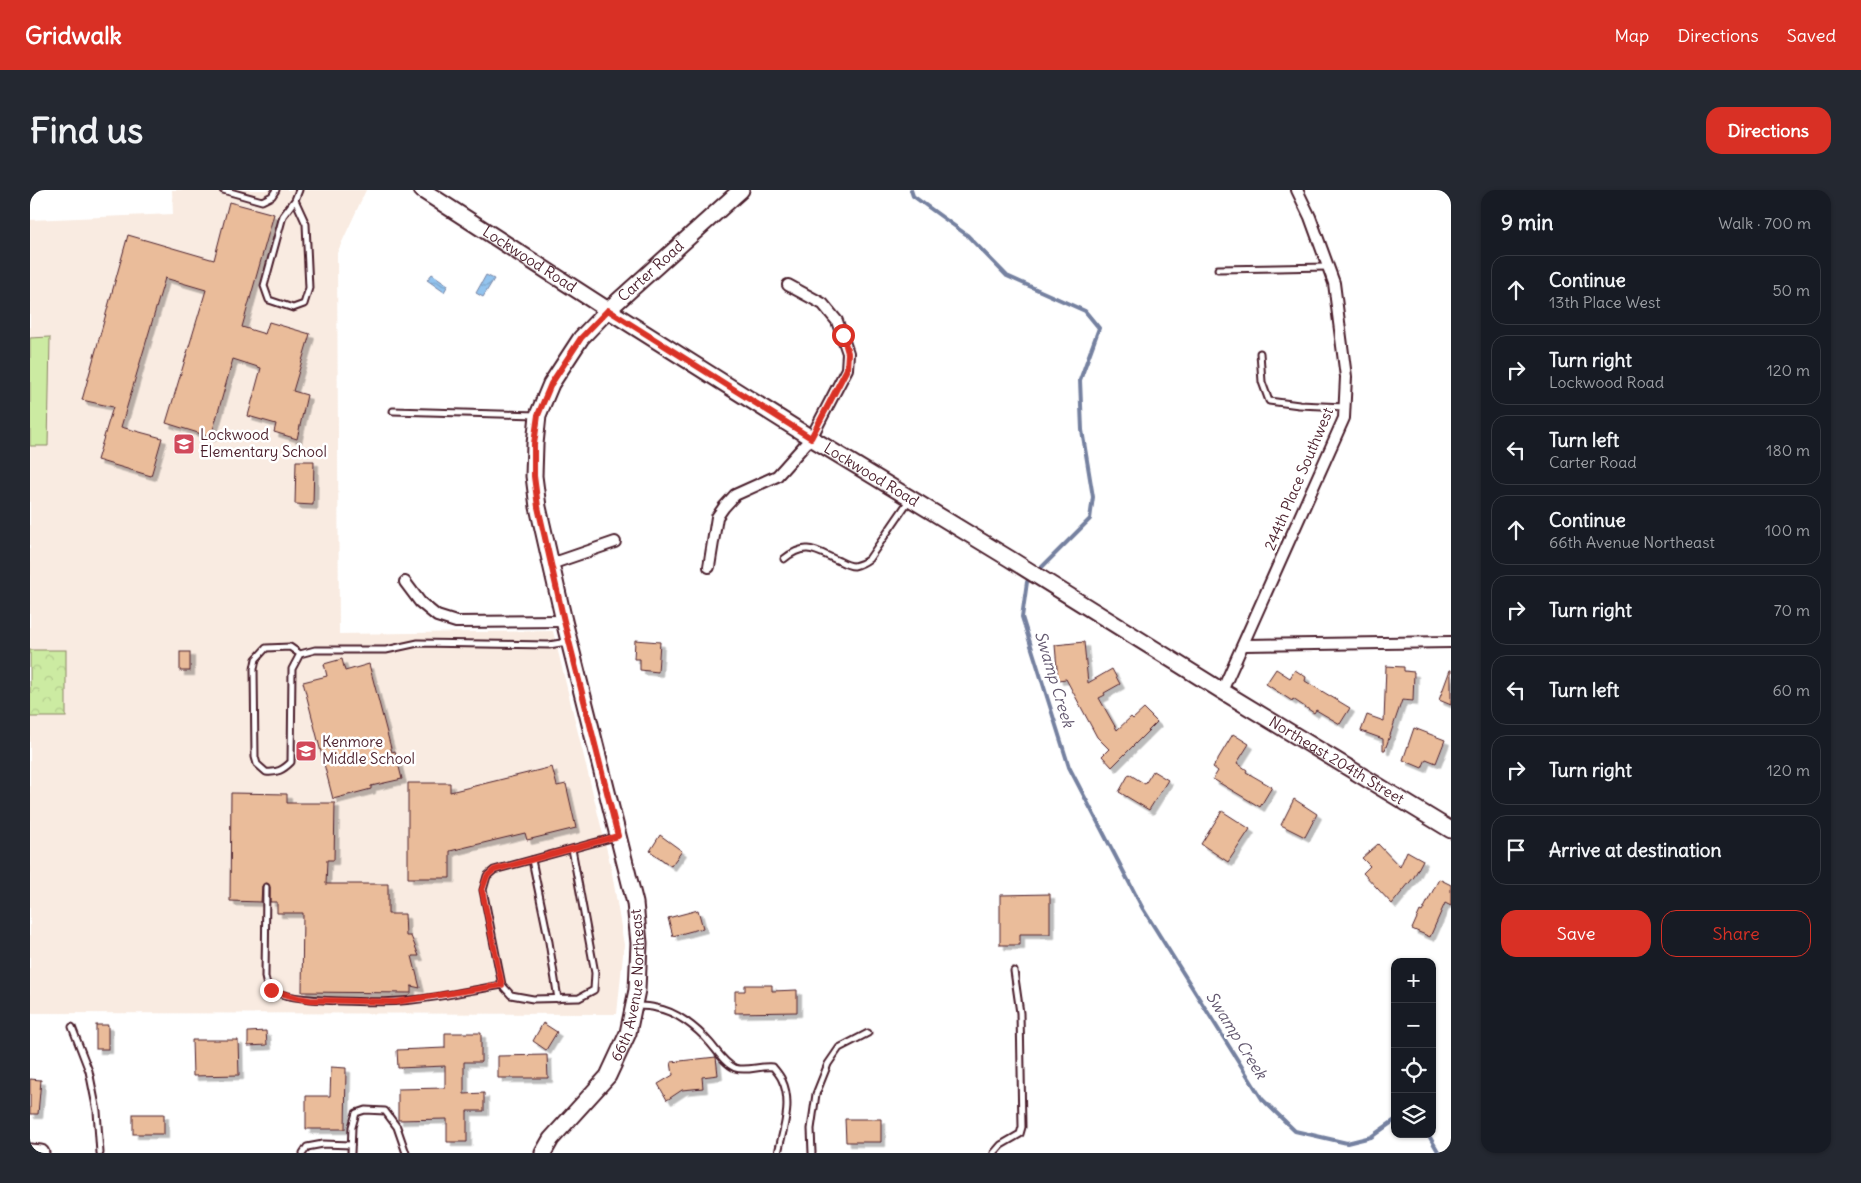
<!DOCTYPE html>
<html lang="en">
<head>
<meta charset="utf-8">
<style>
  :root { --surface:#171b24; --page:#242831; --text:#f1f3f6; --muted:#9ea1a6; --line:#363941; --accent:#d93025 }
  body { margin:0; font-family:Delius,sans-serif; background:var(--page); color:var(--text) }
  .controls { position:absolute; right:15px; bottom:15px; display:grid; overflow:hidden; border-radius:10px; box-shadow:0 1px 4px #0004 }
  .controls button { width:45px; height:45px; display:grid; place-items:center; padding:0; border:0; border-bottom:1px solid var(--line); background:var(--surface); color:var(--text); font:25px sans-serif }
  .stop { position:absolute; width:15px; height:15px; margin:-11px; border:4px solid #d93025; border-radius:50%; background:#fff }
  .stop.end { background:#d93025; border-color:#fff; box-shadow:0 1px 5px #0008 }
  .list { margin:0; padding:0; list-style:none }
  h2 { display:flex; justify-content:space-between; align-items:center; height:65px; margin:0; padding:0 20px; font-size:21px }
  h2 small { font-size:16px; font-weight:400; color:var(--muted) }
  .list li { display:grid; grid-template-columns:32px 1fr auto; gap:15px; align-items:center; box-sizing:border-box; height:70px; margin:0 10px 10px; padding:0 10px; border:1px solid var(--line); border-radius:15px }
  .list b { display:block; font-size:19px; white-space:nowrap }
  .list p { margin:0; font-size:16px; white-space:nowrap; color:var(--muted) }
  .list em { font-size:16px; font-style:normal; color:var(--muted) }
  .actions { display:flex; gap:10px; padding:15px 20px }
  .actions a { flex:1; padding:11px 0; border:1px solid var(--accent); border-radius:15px; text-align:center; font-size:18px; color:var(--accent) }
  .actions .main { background:var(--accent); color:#fff }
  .icon { flex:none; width:28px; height:28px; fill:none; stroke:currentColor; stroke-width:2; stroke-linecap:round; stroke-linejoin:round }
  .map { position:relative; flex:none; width:1421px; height:963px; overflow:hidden; border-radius:15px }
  header { display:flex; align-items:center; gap:30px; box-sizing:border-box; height:70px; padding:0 25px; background:var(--accent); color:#fff }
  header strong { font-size:24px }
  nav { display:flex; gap:28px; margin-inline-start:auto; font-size:18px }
  .intro { display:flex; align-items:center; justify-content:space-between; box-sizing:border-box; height:120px; padding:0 30px }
  h1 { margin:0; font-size:35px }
  .button { padding:12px 22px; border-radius:15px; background:var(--accent); color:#fff; font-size:18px; font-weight:700 }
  main { display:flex; gap:30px; padding:0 30px }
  aside { flex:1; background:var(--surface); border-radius:15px; box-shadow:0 1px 4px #0004 }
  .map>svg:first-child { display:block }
  .built { fill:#f9ebe1 }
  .grass { fill:#cceba2; stroke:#8b8566 }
  .forest { fill:url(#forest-crowns); stroke:#8b8566 }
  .water { fill:url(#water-waves); stroke:#7581a0 }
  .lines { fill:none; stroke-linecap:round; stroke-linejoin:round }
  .stream { stroke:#7581a0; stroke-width:4 }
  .building { fill:#eabc9a; stroke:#4a1f2b; filter:url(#shadow) }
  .lane-casing { stroke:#4a1f2b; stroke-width:9 }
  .street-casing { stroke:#4a1f2b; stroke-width:14 }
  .secondary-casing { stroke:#4a1f2b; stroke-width:19 }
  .lane { stroke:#fff; stroke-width:5 }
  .street { stroke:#fff; stroke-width:10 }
  .secondary { stroke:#fff; stroke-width:15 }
  .route { stroke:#d93025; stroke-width:6 }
  .labels { text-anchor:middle; stroke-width:5; stroke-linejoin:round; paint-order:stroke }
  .street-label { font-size:15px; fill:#4a1f2b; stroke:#fff }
  .poi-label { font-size:15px; fill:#4a1f2b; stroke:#fff; text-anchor:start }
  .water-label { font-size:16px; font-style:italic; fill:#63586f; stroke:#fff }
</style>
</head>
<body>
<header>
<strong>Gridwalk</strong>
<nav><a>Map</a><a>Directions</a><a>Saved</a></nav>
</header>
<div class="intro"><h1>Find us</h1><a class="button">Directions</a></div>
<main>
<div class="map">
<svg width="1421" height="963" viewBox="0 0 1421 963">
  <defs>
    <pattern id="forest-crowns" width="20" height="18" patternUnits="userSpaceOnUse" patternTransform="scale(1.25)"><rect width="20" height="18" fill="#cceba2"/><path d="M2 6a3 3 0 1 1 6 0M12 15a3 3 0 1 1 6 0" fill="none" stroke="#b1c98c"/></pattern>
    <pattern id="water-waves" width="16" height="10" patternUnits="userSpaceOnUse" patternTransform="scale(1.25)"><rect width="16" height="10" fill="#92c3ee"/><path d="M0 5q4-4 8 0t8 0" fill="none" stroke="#7fa7cc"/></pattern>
    <filter id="shadow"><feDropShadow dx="4.5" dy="4.5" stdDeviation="0" flood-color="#0004"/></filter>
  </defs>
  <rect width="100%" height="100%" fill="#fff"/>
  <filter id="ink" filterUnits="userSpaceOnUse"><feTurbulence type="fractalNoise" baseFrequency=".02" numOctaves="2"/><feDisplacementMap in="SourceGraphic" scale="10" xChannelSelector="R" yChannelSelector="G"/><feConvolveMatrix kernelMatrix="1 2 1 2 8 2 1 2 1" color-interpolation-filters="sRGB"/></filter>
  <g filter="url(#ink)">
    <!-- built -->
    <path class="built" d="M142,0h194l-29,63 2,381 214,-3 58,236 13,78 -7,69 -587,-1v-793l143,-6z"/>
    <!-- grass -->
    <path class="grass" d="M20,147l-2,109h-18v-108z"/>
    <!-- forest -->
    <rect class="forest" x="0" y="460" width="36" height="67"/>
    <!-- water -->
    <g class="water">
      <path d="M402,84l16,11 -4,7 -17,-12z"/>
      <path d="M456,85l8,4 -11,18 -7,-4z"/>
    </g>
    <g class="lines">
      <!-- stream -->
      <g class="stream">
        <path d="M881,0l2,6 54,39 40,41 78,35 14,17 -19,52 2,50 11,67 -3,22 -53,53"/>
        <path d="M1002,387l-5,5 -5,35 47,150 74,142 119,190 33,32 52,12 24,-6 24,-17"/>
        <path d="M1398,944l11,19"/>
      </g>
    </g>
    <!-- building -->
    <g class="building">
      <path d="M199,12l45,12 -32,113 23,7 4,-12 41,12 -17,57 14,4 -10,44 -23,-7 2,-8 -28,-8 13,-48 -28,-9 -22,78 -45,-14 40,-133 -41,-12 -44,149 41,11 -11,38 -54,-16 16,-53 -31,-7 46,-165 86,25z"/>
      <path d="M266,271h18l-1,44 -18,-1z"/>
      <path d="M605,450l25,2 -2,30 -18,-2v-11h-6z"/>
      <path d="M1054,452l4,41 24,-14 8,15 -16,9 1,2 -6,3 18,32 14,-13 2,2 11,-10 13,13 -45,45 -10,-11 7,-7 -12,-12 -31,-58 -8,1 -3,-35z"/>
      <rect x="150" y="462" width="10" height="19"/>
      <path d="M312,469l3,12 24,-7 23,88 3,-1 7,28 -31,7v3l-38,10 -30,-117 24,-6 -3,-12z"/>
      <path d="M1356,476l18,1v4l10,1 -1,29 -11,-1 -17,50h-2v-11l-22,-8 6,-16 17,6z"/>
      <path d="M1246,479l14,9 5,-8 11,7 -1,4 45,27 -10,16 -24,-14 -2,3 -21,-14 -1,2 -26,-17z"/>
      <path d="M1420,480h1v35l-12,-5z"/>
      <path d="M1384,538l31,12 -9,23 -10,-4 -4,9 -19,-8z"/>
      <path d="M1203,544l16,10 -12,19 10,7 -1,2 26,15 -12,20 -47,-28 5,-8 -5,-4z"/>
      <path d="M522,577l5,19 9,-2 10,44 -49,12 -2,-7 -75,18v27h-42v-95h42v9z"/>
      <path d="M1123,581l15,9 -19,30 -30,-18 10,-18 16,10z"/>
      <path d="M201,603l56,1v9h48l-1,57h-7l-1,24h62v30h17l1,22h5l8,20h-7l8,32 -9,-2v7l-109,-1 1,-79h-26v-11h-7v-15l-3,-4 -5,3 -1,16 -31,-1z"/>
      <path d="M1264,609l23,15 -12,23 -24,-12z"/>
      <path d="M1192,621l28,18 -22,33 -27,-18z"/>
      <path d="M630,645l22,16 -11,15 -21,-15z"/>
      <path d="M1348,654l22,23 7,-16 16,9 -9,17 -22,27 -29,-31 7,-7 -8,-8z"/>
      <path d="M1409,689l12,6v21l-6,-3 -15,34 -18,-8 8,-18 2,1z"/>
      <path d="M1020,704v40h-30v11h-20v-50z"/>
      <path d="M668,720l5,18 -30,8 -5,-18z"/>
      <path d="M715,795h27v6l25,-1v22l-62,1v-22h10z"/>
      <path d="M513,833l14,9 -11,18 -13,-9z"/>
      <rect x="66" y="835" width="12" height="24"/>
      <path d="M236,841l1,14 -19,1v-14z"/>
      <path d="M415,843h36v29h-17v32l20,-1v18h-17v31h-20v-23l-49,1v-31l47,-1v-22l-47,2 -1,-18 48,-2z"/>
      <path d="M162,850h46l1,35 -46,1z"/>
      <path d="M517,865l1,23h-50v-22z"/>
      <path d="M686,867l2,18 -16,2 1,11 -21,2 -15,10 -9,-16 15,-9 -2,-13z"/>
      <path d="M301,877l15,1 -1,61h-39v-33h24z"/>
      <path d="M0,889l11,1 -3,34h-8z"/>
      <rect x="103" y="924" width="31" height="20"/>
      <path d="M815,929h36v23h-35z"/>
    </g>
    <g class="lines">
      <!-- lane casing -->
      <g class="lane-casing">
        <g id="lane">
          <path d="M193,0l39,11 10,-5 4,-6"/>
          <path d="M265,10l11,24 3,64 -5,16 -11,4 -24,-8 -5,-14 19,-70 12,-16 4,-10"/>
          <path d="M1188,79l109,-2"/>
          <path d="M1230,163l2,29 7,19 30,4 46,2"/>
          <path d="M363,221l144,4"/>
          <path d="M754,369c22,-18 32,-8 55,2 4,2 10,5 15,5 5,-1 11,-4 15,-7l41,-60"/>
          <path d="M270,464l-10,-7 -24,1 -10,11 -2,10 1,88 2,7 9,8c11,1 17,-2 25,-10l1,-93 8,-15 15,-4h71l32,-7 131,2 18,-3"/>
          <path d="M542,659l23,124 -1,17 -15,8 -46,1 -22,-4 -9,-10 -19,-95 4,-14 7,-6 121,-33"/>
          <path d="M502,670l17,82 9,57"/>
          <path d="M236,697l-1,90c1,5 2,10 7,13 17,13 115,13 140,10 30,-3 60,-10 90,-15"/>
          <path d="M607,816c6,0 13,0 19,2 20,3 41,20 54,35 7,8 15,21 25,25 12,4 26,-3 38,-1 3,4 7,8 9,13 11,23 1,50 -4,73"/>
          <path d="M42,837l17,44 8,40 3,42"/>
          <path d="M273,963l4,-6 16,-3 28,1"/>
          <path d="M321,963l1,-26 4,-14 9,-3 20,1 12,16 9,26"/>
          <path d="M782,963l-1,-24 5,-35 12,-30 11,-16 29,-15"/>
          <path d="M964,963l7,-8 19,-11 2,-7 -2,-114 -6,-42"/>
        </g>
      </g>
      <!-- street casing -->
      <g class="street-casing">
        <g id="street">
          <path d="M521,374l64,-22"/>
          <path d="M679,377l8,-50 7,-10 11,-12 42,-19 9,-10 25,-28 36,-69 1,-16 -11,-32 -14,-17 -35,-19"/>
          <path d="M375,392l15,20 17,14 19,6 108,-1"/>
          <path d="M1215,455l206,-3"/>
          <path d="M1192,501l122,-273 2,-41 -12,-94 -24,-66 -13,-27"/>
        </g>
      </g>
      <!-- secondary casing -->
      <g class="secondary-casing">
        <g id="secondary">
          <path id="s1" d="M392,0l186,120 203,128 199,121 212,132 229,139"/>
          <path d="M0,962l11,1"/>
          <path id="s2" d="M513,963l8,-14 57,-63 20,-43 9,-43 2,-47 -4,-40 -71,-282 -26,-114 -4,-31 1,-32 3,-29 13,-31 30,-46 27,-28 133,-120"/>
        </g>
      </g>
      <!-- lane -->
      <use href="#lane" class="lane"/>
      <!-- street -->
      <use href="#street" class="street"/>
      <!-- secondary -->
      <use href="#secondary" class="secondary"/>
    </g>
  </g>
  <g class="lines" filter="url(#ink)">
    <!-- route -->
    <path class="route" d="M241,800l27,8 12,2 86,2 106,-17 -20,-95 5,-14 7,-6 124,-34 -54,-215 -26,-114 -4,-31v-32l4,-29 13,-31 30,-46 27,-28 203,128 36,-69 1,-16 -5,-18"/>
  </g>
  <!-- icons -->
  <defs>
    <g id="school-square" transform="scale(1.125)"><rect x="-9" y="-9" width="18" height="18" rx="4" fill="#d1495b" stroke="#fff"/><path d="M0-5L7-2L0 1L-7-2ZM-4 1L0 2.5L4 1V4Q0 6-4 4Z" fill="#fff"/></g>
  </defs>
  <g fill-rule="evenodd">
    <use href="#school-square" x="154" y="254"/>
    <use href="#school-square" x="276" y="561"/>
  </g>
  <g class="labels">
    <!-- street labels -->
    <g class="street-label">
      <text dy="5" stroke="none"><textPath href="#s1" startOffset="128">Lockwood Road</textPath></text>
      <text dy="5" stroke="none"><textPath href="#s2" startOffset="965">Carter Road</textPath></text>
      <text dy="5" stroke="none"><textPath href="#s1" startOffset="532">Lockwood Road</textPath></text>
      <text transform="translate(1269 289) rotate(-67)" y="5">244th Place Southwest</text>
      <text dy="5" stroke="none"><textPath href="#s1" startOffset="1078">Northeast 204th Street</textPath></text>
      <text dy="5" stroke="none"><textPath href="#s2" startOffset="196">66th Avenue Northeast</textPath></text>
    </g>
    <!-- poi labels -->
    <g class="poi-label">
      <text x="170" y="250">Lockwood<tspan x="170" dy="17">Elementary School</tspan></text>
      <text x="292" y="557">Kenmore<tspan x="292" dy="17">Middle School</tspan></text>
    </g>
    <!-- water labels -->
    <g class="water-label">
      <text transform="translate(1025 489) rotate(73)" y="6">Swamp Creek</text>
      <text transform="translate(1207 845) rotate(58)" y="6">Swamp Creek</text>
    </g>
  </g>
</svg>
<div class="controls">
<button>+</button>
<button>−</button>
<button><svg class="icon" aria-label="locate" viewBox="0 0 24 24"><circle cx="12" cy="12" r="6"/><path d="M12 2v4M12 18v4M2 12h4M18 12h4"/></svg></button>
<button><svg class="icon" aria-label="layers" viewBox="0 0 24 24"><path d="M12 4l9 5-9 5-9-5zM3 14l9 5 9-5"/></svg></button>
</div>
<div class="stop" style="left:813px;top:145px"></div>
<div class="stop end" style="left:241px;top:800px"></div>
</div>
<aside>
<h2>9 min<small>Walk · 700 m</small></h2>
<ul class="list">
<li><svg class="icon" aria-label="ahead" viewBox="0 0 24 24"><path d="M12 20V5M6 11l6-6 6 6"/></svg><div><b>Continue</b><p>13th Place West</p></div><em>50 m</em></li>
<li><svg class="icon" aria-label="right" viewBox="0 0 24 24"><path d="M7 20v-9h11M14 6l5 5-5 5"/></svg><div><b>Turn right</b><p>Lockwood Road</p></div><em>120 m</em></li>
<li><svg class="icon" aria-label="left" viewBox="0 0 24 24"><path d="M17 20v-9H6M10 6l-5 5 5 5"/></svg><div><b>Turn left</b><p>Carter Road</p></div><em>180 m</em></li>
<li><svg class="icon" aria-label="ahead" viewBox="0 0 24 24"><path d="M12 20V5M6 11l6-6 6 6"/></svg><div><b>Continue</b><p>66th Avenue Northeast</p></div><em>100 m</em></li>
<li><svg class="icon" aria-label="right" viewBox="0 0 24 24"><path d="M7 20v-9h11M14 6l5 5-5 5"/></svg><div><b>Turn right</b></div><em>70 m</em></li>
<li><svg class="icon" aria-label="left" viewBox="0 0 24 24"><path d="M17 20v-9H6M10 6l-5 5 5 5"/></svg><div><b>Turn left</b></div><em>60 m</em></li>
<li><svg class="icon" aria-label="right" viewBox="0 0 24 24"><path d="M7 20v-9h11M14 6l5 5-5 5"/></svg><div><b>Turn right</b></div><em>120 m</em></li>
<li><svg class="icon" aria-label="arrive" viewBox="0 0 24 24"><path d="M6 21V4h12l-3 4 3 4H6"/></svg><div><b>Arrive at destination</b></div></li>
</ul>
<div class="actions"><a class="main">Save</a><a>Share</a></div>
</aside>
</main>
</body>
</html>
